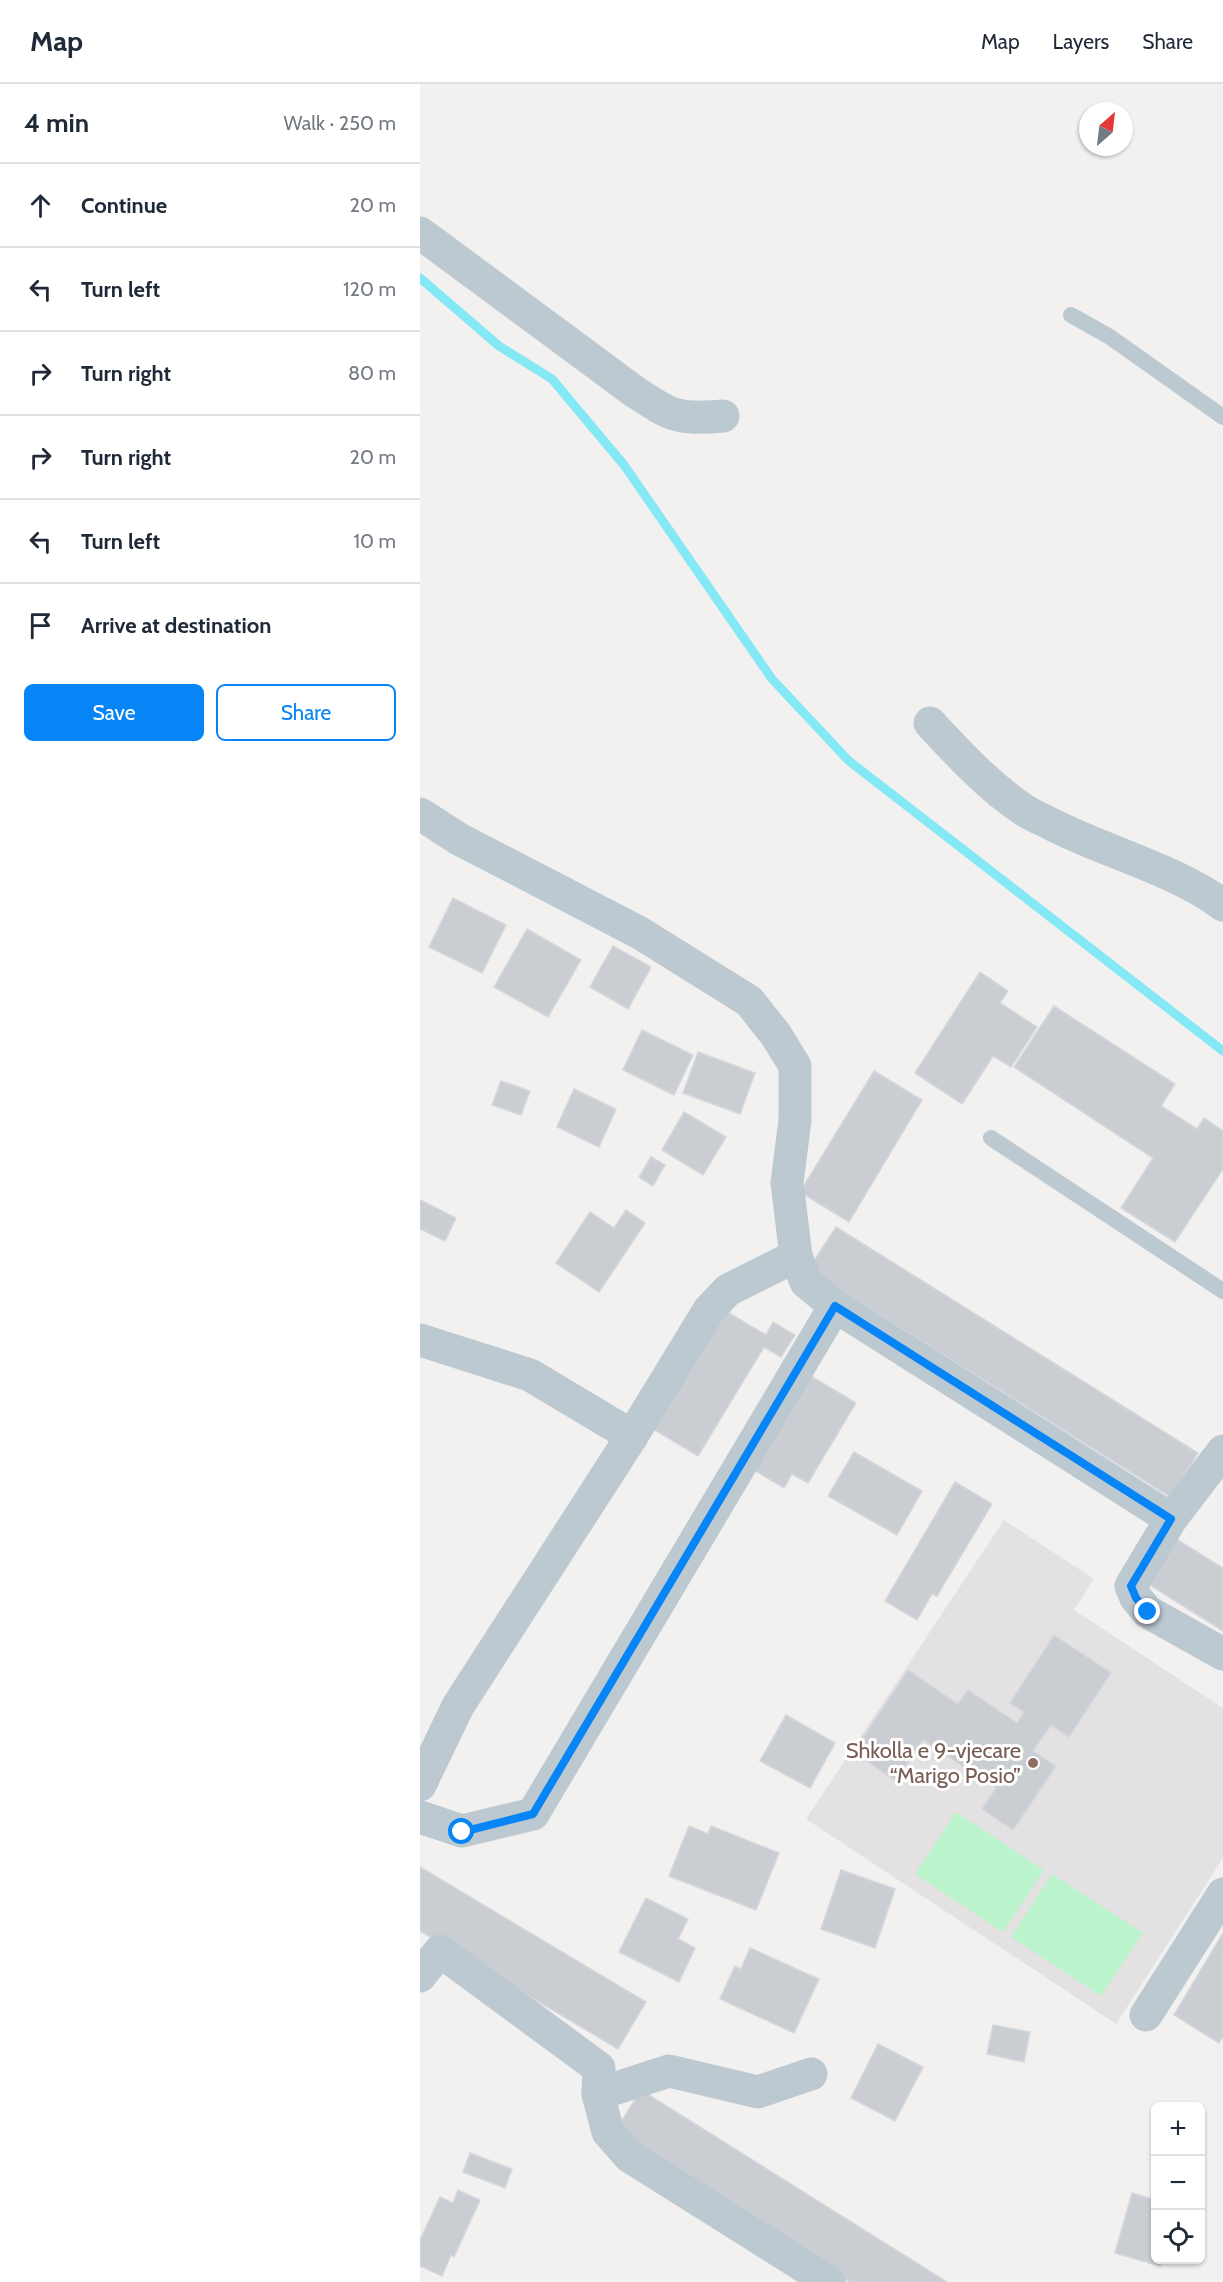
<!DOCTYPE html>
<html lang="en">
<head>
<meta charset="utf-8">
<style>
  :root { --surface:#fff; --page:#f2f2f3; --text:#1f2937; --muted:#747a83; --line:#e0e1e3; --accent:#0785f6 }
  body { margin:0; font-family:Cabin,sans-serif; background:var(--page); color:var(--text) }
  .controls { position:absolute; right:18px; bottom:18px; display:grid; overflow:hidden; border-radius:9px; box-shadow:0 2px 4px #0004 }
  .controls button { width:54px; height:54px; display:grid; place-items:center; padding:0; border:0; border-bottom:2px solid var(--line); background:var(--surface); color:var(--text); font:30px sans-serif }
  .compass { position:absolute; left:659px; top:18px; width:54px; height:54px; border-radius:50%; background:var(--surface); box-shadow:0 2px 4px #0004; rotate:28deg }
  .stop { position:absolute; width:18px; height:18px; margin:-14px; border:4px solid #0785f6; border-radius:50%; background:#fff }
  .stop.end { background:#0785f6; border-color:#fff; box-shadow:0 2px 6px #0008 }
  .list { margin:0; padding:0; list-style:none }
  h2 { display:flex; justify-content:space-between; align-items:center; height:78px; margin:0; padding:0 24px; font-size:26px }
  h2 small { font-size:20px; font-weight:400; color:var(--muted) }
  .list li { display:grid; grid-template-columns:39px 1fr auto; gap:18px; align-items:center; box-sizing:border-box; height:84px; padding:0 24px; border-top:2px solid var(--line) }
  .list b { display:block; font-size:22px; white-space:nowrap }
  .list em { font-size:20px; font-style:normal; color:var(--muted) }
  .actions { display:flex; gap:12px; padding:18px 24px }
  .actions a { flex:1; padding:14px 0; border:2px solid var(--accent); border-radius:9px; text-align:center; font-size:21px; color:var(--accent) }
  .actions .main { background:var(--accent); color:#fff }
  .icon { flex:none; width:33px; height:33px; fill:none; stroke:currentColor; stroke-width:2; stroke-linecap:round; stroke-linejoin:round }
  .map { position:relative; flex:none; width:803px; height:2198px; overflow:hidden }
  header { display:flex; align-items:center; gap:36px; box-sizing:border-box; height:84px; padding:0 30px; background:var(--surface); border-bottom:2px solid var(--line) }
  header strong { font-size:28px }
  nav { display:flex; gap:33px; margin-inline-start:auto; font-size:21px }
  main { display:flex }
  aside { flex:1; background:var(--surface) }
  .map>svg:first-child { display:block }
  .education { fill:#e4e1e2 }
  .green { fill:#bbf4cc }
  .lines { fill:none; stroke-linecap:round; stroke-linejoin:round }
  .stream { stroke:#84e8f5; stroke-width:9 }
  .building { fill:#caced3; stroke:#d4d7dc; stroke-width:1.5 }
  .lane { stroke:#bdc9d1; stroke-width:16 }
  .street { stroke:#bdc9d1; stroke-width:33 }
  .route { stroke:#0785f6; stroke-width:8 }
  .education-dot { fill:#8d6e63; stroke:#fff; stroke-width:2 }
  .labels { text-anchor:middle; stroke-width:6; stroke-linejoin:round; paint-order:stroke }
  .education-label { font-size:22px; fill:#785e54; stroke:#fff; text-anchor:end }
</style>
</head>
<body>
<header>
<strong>Map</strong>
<nav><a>Map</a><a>Layers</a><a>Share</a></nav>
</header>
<main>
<aside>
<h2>4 min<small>Walk · 250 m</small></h2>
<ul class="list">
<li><svg class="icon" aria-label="ahead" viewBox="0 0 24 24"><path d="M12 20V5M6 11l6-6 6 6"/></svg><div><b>Continue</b></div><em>20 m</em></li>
<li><svg class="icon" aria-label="left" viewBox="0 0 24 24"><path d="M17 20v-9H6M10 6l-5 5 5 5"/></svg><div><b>Turn left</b></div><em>120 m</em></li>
<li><svg class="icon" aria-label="right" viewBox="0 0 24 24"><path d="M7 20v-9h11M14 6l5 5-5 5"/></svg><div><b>Turn right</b></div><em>80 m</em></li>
<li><svg class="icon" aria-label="right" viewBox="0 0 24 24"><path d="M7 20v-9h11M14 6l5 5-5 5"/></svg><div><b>Turn right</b></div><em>20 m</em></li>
<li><svg class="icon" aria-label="left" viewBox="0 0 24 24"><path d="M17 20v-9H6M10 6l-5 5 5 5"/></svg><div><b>Turn left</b></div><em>10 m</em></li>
<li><svg class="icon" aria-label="arrive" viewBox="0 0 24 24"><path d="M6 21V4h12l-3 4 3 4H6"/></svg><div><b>Arrive at destination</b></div></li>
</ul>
<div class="actions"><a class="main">Save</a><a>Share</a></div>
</aside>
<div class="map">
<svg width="803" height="2198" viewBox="0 0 803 2198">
  <rect width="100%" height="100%" fill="#f3f0f0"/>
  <!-- education -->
  <path class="education" d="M584,1436l90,59 -20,31 149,98v150l-107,166 -310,-205z"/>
  <!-- green -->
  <g class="green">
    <path d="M536,1728l88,58 -41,62 -88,-58z"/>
    <path d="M632,1790l91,59 -42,63 -90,-59z"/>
  </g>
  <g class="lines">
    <!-- stream -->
    <path class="stream" d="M0,194l79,68 53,33 72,86 148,214 77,82 374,290"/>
  </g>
  <!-- building -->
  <g class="building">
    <path d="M33,814l53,27 -24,48 -53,-26z"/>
    <path d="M107,845l54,31 -33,57 -54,-30z"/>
    <path d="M193,862l38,21 -23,42 -38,-22z"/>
    <path d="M560,888l28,19 -8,12 37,24 -26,40 -18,-11 -31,48 -47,-31z"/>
    <path d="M634,922l121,78 -14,22 36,23 7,-11 19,13v38l-48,73 -54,-34 32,-50 -139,-91z"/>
    <path d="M222,946l51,25 -19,40 -51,-25z"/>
    <path d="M278,968l57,21 -15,41 -57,-21z"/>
    <path d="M454,987l48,29 -73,122 -49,-30z"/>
    <path d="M81,997l29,10 -9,24 -29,-10z"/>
    <path d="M154,1005l42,20 -17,38 -42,-20z"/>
    <path d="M264,1028l42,25 -23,38 -41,-25z"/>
    <path d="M231,1073l14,8 -12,21 -14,-9z"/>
    <path d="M0,1116l36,18 -11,23 -25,-12z"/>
    <path d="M206,1126l19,13 -46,69 -43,-29 34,-51 24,16z"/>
    <path d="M416,1143l362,226 -28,44 -362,-227z"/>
    <path d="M299,1223l47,28 7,-13 22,13 -14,22 -17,-10 -66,109 -50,-30z"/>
    <path d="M386,1289l50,30 -48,80 -16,-9 -8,14 -35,-21z"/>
    <path d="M434,1368l68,39 -25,44 -69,-39z"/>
    <path d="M535,1398l37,22 -55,92 -5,-2 -15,26 -32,-19z"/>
    <path d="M753,1453l50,31v63l-78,-49z"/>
    <path d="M634,1551l57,38 -42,64 -18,-12 -18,26 23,15 -43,64 -31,-21 14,-21 -73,-48 -27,41 -43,-29 55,-82 50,34 10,-14 49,33 7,-11 -14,-9z"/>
    <path d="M366,1631l49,28 -25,45 -50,-27z"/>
    <path d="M269,1742l19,8 3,-8 68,27 -23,57 -87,-34z"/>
    <path d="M0,1783l226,135 -28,47 -198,-118z"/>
    <path d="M421,1786l54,19 -20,59 -54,-19z"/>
    <path d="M226,1814l42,21 -10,20 17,9 -16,34 -60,-30z"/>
    <path d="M803,1849v103l-4,7 -45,-28z"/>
    <path d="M330,1864l69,31 -25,54 -74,-34 15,-33 6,3z"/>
    <path d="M573,1941l37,7 -6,30 -37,-8z"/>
    <path d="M458,1960l45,23 -28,54 -44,-23z"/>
    <path d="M221,2006l306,192h-97l-236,-149z"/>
    <path d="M50,2069l42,16 -7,19 -42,-16z"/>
    <path d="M38,2106l22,10 -26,57 -3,-2 -9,21 -22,-10v-26l20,-43 13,6z"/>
    <path d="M712,2109l24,7v60h6l-2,6 -45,-13z"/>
  </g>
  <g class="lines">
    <!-- lane -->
    <g class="lane">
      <path d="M651,231l39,22 113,80"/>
      <path d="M571,1054l232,153"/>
    </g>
    <!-- street -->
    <g class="street">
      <path d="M0,149l215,159c37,24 43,28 88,24"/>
      <path d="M510,639c29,31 58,63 94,87 9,6 20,10 29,15 53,27 123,45 170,80"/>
      <path d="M0,730l39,25 181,94 109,68 27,34 19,31v54l-8,63 9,73 10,26 29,24 336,213"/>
      <path d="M0,1256l110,35 102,61"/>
      <path d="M803,1367l-52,68 -40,67 5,12 12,14 75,42"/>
      <path d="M0,1701l38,-79 174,-270 77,-126 19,-20 68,-34"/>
      <path d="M0,1733l42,14 71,-17 302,-508"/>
      <path d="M0,1892l20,-25 159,117 -1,26 10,38 21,24 200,126"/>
      <path d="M726,1931l77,-121"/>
      <path d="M178,2010l71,-23 89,21 53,-18"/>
    </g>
  </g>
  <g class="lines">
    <!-- route -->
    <path class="route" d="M42,1748l71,-18 302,-508 336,213 -40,67 5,12 12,14"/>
  </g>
  <!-- markers -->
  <circle class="education-dot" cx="613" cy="1679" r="6"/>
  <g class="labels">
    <!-- education labels -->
    <g class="education-label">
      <text x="601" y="1674">Shkolla e 9-vjecare<tspan x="601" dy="25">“Marigo Posio”</tspan></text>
    </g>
  </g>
</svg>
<div class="controls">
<button>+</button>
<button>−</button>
<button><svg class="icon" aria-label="locate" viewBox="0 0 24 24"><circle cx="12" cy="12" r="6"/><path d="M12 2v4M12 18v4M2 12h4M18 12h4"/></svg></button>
</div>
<svg class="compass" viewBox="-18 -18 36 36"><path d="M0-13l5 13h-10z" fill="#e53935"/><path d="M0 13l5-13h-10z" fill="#747a83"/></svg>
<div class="stop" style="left:42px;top:1748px"></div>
<div class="stop end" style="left:728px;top:1528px"></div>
</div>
</main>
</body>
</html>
